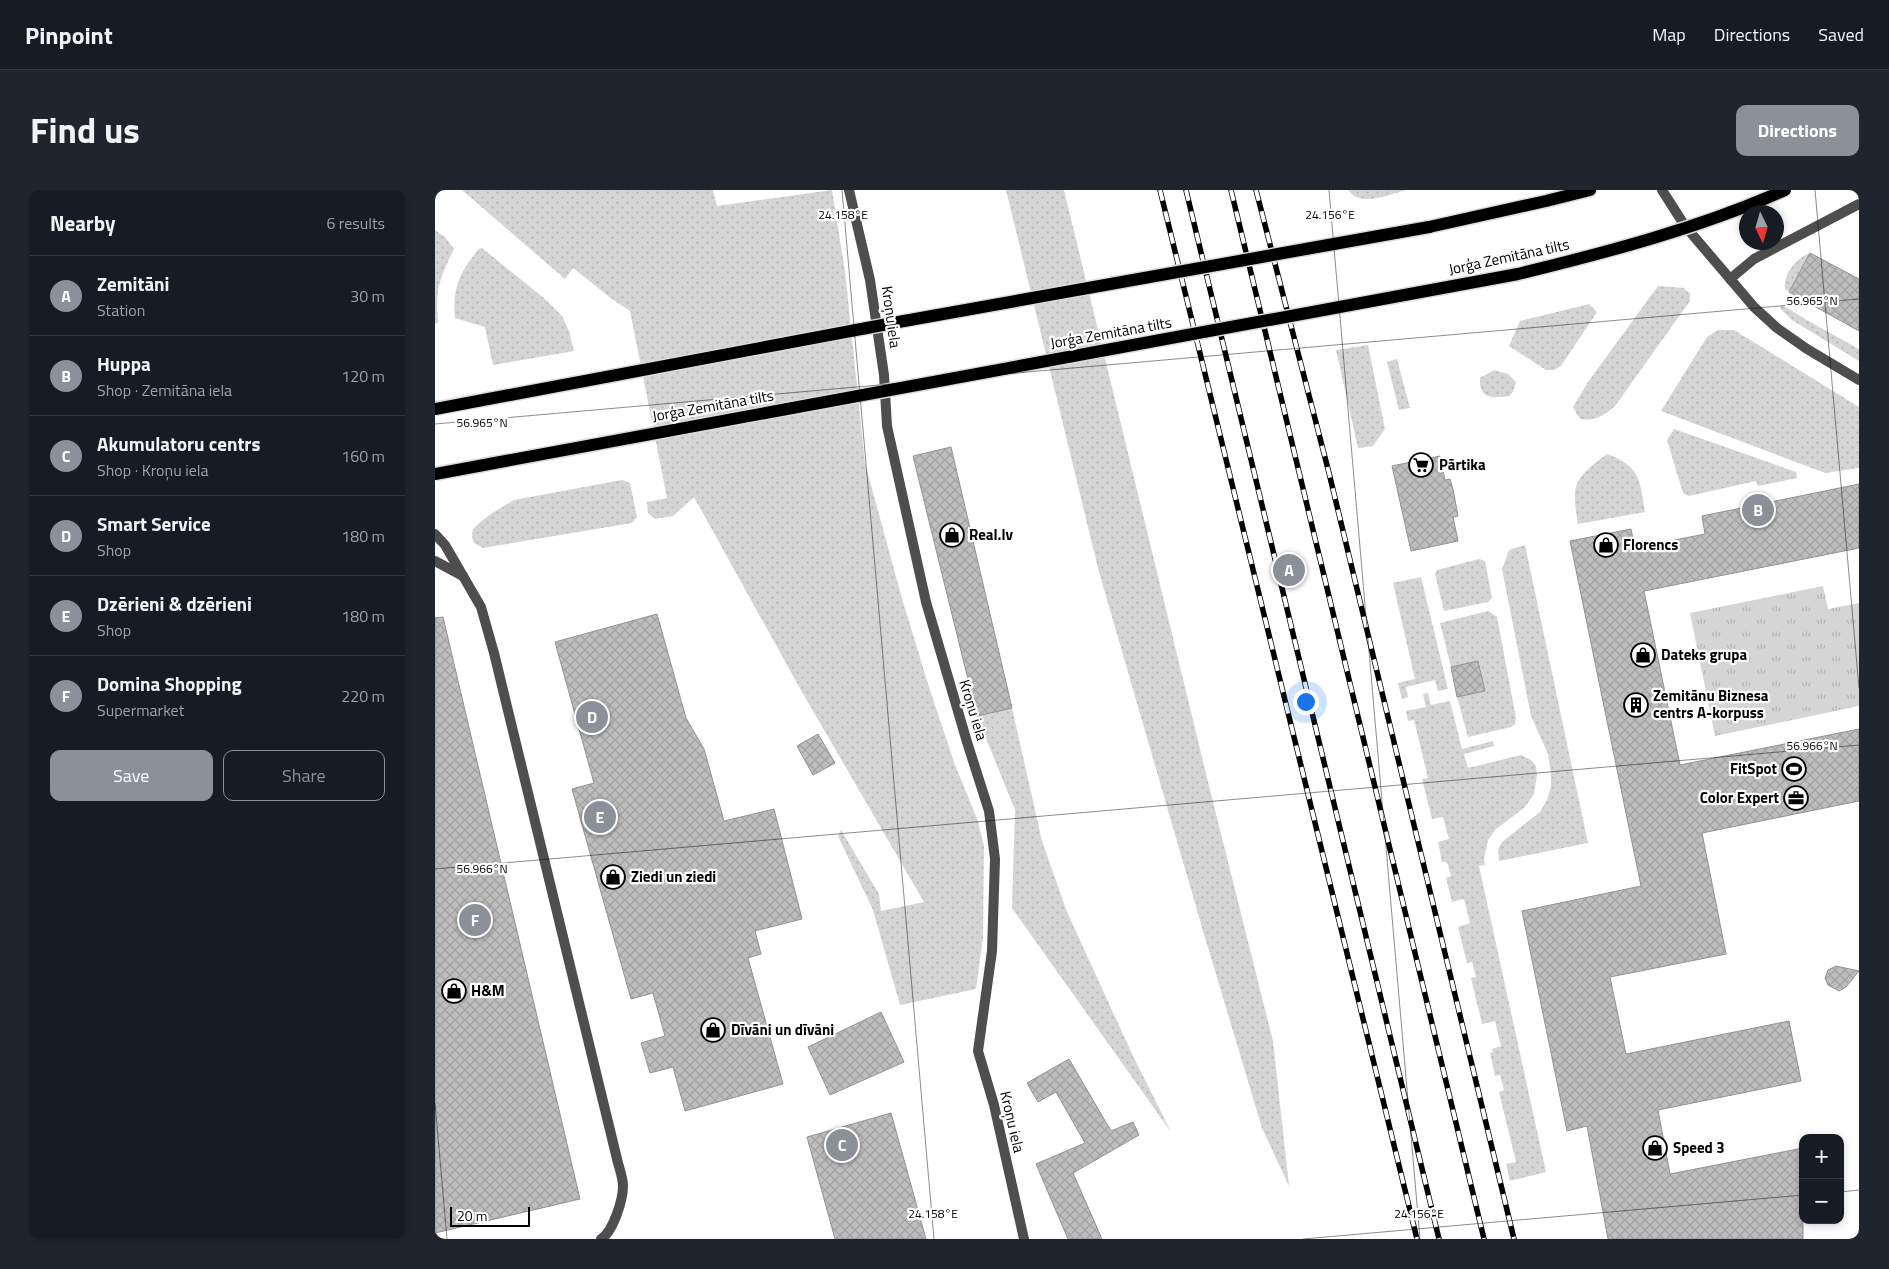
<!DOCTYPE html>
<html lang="en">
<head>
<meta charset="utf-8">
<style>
  :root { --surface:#171b24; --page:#20242c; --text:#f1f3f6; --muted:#9ea1a6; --line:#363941; --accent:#8c9099 }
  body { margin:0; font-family:"Titillium Web",sans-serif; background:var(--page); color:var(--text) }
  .controls { position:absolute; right:15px; bottom:15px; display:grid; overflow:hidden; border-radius:10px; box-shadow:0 2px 8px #0003 }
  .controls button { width:45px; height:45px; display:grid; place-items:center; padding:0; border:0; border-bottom:1px solid var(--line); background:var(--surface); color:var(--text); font:25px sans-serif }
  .compass { position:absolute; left:1304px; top:15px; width:45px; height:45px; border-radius:50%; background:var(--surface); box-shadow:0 2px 8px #0003; rotate:175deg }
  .scale { position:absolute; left:15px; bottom:12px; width:80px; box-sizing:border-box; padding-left:5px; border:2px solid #000; border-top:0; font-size:14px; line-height:18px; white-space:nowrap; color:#000; -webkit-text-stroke:4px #fff; paint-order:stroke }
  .you { position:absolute; left:870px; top:511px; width:18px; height:18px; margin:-12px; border:4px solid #fff; border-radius:50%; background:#1a73e8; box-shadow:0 0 0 8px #1a73e833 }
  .badge { display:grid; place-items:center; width:32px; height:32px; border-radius:50%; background:var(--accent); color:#fff; font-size:16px; font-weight:700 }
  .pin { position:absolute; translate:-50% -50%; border:2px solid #fff; box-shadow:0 1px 5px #0006 }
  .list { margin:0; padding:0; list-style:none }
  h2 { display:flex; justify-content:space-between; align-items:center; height:65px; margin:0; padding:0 20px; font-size:21px }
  h2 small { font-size:16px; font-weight:400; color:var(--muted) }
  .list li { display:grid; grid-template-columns:32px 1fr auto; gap:15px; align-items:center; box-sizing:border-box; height:80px; padding:0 20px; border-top:1px solid var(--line) }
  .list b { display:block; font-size:19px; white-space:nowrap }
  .list p { margin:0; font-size:16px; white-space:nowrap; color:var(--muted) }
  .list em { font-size:16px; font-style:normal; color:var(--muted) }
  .actions { display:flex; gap:10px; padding:15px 20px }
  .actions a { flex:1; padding:11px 0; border:1px solid var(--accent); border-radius:10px; text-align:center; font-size:18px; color:var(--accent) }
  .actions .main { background:var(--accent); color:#fff }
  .map { position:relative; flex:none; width:1424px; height:1049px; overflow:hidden; border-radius:10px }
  header { display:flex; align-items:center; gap:30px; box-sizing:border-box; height:70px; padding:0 25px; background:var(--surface); border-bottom:1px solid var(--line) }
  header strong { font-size:24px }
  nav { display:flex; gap:28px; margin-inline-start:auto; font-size:18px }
  .intro { display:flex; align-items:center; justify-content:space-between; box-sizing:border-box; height:120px; padding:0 30px }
  h1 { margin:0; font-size:35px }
  .button { padding:12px 22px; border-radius:10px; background:var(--accent); color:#fff; font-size:18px; font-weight:700 }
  main { display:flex; gap:30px; padding:0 30px }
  aside { flex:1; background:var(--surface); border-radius:10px; box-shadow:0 2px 8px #0003 }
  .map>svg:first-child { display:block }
  .grass { fill:url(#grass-dots) }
  .park { fill:url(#park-tufts) }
  .building { fill:url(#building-cross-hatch); stroke:#929292 }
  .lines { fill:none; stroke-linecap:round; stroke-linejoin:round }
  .primary-casing { stroke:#dbdbdb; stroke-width:15 }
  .minor { stroke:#4e4e4e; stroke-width:10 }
  .primary { stroke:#000; stroke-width:12 }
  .rail-casing { stroke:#000; stroke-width:5.5 }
  .rail { stroke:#fff; stroke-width:4; stroke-dasharray:11; stroke-linecap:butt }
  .primary-bridge-casing { stroke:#dbdbdb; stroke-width:15; stroke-linecap:butt }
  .primary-bridge { stroke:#000; stroke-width:12 }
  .ticks { fill:none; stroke:#000; stroke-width:1; stroke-opacity:0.45 }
  .labels { text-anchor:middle; stroke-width:4.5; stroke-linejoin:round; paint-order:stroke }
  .street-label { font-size:15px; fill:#000; stroke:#fff }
  .poi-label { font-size:15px; font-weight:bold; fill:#000; stroke:#fff; text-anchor:start }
  .ticks-label { font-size:12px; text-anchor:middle; fill:#000; stroke:#fff; stroke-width:4.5; stroke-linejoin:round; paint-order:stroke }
</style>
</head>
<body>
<header>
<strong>Pinpoint</strong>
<nav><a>Map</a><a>Directions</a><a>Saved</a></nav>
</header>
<div class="intro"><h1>Find us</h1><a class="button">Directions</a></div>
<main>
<aside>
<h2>Nearby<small>6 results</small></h2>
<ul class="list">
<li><span class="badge">A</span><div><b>Zemitāni</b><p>Station</p></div><em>30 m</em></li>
<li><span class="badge">B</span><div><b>Huppa</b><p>Shop · Zemitāna iela</p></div><em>120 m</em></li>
<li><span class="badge">C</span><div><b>Akumulatoru centrs</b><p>Shop · Kroņu iela</p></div><em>160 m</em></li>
<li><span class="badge">D</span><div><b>Smart Service</b><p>Shop</p></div><em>180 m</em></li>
<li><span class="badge">E</span><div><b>Dzērieni &amp; dzērieni</b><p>Shop</p></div><em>180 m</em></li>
<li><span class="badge">F</span><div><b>Domina Shopping</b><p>Supermarket</p></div><em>220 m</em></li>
</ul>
<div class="actions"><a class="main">Save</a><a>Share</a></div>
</aside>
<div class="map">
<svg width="1424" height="1049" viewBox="0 0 1424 1049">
  <defs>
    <pattern id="grass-dots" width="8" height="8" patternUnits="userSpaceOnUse" patternTransform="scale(1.25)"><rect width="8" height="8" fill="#d5d5d5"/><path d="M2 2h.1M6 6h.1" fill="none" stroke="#b5b5b5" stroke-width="1.8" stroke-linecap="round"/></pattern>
    <pattern id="park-tufts" width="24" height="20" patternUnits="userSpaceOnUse" patternTransform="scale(1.25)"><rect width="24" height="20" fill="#d5d5d5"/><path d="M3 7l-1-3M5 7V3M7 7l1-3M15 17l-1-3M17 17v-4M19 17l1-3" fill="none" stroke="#b5b5b5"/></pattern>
    <pattern id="building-cross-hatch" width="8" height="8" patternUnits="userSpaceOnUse" patternTransform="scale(1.25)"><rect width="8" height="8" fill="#bebebe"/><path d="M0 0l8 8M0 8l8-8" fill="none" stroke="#a2a2a2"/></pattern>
  </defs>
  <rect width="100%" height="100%" fill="#fff"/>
  <!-- grass -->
  <g class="grass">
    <path d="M27,0h251l4,16 115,-16 13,81 20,192 36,132 27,89 27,81 23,56 6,25 -1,92 -7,51 -76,16 -27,-95 -35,-74 3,-6 38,64 2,17 43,-9 -122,-210 -108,-195 -21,19 -18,3 -7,-6 -1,-11 20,-4 -37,-187 -18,-12 -39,-31 -8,11z"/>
    <path d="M571,0h58l146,600 63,251 16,145 -27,-58 -61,-204 -102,-352z"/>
    <path d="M913,0h59c-18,4 -46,18 -59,0z"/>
    <path d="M0,40l10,7 9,12c-14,29 -19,39 -16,73l-3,2z"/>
    <path d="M47,58l63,51 17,17 7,15 5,20 -81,14 -8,-38 -30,-9c-3,-30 5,-47 24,-69z"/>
    <path d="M1375,63l-21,39 -4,-3c-2,-16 12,-31 25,-36z"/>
    <path d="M1223,96l26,2 6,6v7l-75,105c-12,10 -19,15 -35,13l-7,-12 15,-25z"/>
    <path d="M1154,114l8,8 -36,54 -7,4h-8l-37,-24 11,-25z"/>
    <path d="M1346,116h3l21,13 54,30v12l-67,-41 -12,-12z"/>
    <path d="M1283,140h16l125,77v61l-34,5 -164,-62 46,-74z"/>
    <path d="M933,155l17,84 -12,17 -15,2 -22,-98z"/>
    <path d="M962,169l13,49 -11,2 -12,-48z"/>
    <path d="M1059,180l14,4 8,8 -3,10 -4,4c-16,2 -30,4 -29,-18z"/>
    <path d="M1239,239l122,43 1,6 -39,8 -2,-5 -67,15 -6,-3 -16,-53z"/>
    <path d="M1172,264c33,12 33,26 38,58l-67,12c-7,-41 -4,-45 29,-70z"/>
    <path d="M187,290l8,3 7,34 -5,6 -149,25 -9,-5c-2,-5 -3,-10 0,-15 7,-8 30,-23 40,-28z"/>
    <path d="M1090,355l63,298 -89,18 -1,-12 4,-7 38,-30 7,-12 4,-13v-13l-3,-20 -17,-38 -29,-147 7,-19z"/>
    <path d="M1044,369l6,2 7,37 -4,4 -44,9 -9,-37 2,-4z"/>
    <path d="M986,387l27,112 -10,2 -3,-11 -29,7 2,10 -6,2 -4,-16 17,-4 -22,-96z"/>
    <path d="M1053,421l9,6 19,101 -1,6 -4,3 -43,10 -11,-40 28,-6 -6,-29 -28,5 -11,-44z"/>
    <path d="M993,503l3,12 19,-4 12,48 31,-8 1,5 -30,8 4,14 53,-13 10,5 5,6 1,9 -3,19 -9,13 -30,23 -7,10 -4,18 1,7 -6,1 67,306 -36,9 -4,-17 10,-2 -17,-70 5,-2 -4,-15 -5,1 -5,-23 3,-1 -1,-3 9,-3 -6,-25 -13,3 -11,-46 5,-1 -4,-15 -5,1 -9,-36 12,-4 -6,-24 -12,3 -6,-24 5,-2 -4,-14h-5l-4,-20 11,-3 -6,-22 -11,2 -10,-40 6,-1 -14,-58 -6,1 -2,-10 20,-4 -3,-13z"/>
    <path d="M577,518l30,133 25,71 66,144 38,76 -159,-224 3,-98 -38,-94z"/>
  </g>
  <!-- park -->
  <path class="park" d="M1388,396l5,23 31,-6v103l-144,30 -25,-123z"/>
  <!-- building -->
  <g class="building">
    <path d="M1375,63l49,26v52l-70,-39z"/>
    <path d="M516,257l61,261 -35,8 -64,-260z"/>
    <path d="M1005,266l5,24 5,-1 3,10 5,27 -5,1 5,24 -47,10 -19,-85z"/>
    <path d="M1424,294v64l-215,43 36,174 179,-36v72l-157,32 24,121 -116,23 16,77 163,-33 12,60 -143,29 12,64 133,-26v91h-195l-21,-113 -20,5 -45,-220 119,-25 -71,-345 61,-12 4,19 70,-14 -3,-18z"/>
    <path d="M222,424l29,104 18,31 20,72 50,-12 28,110 -47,12 6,23 -13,4 35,126 -98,27 -12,-44 -23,6 -9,-30 24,-7 -12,-43 -22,6 -59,-210 22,-6 -39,-141z"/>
    <path d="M8,427l137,582 -145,34v-615z"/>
    <path d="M1043,471l7,30 -28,6 -6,-30z"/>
    <path d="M383,544l17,29 -22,12 -16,-29z"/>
    <path d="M1401,776l23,5 -13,16 -7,4 -11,-6 -3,-7 3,-8z"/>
    <path d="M446,822l23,50 -74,33 -22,-48z"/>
    <path d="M634,869l42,72 22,-9 6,13 -66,38 29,66h-34l-32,-75 49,-21 -29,-51 -18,10 -11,-19z"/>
    <path d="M456,923l35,126h-91l-28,-102z"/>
  </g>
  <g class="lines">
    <!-- primary casing -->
    <g class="primary-casing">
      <path id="primary" d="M994,37l117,-26 44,-11"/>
    </g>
    <!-- minor -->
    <g class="minor">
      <path d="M414,0l21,90 14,95 3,51 39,176 41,140 22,69 6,48 -3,92 -14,100 16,54 30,134"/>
      <path d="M1227,0l23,36 69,81 23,21 30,21 52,31"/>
      <path d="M1295,89l24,-20 105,-55"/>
      <path d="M0,344l10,11 36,62 13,46 124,510c2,7 5,16 5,23 0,14 -10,46 -22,53"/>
      <path d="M0,371l28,15"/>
    </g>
    <!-- primary -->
    <use href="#primary" class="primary"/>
    <!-- rail casing -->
    <g class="rail-casing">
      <g id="rail">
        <path d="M725,0l257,1049"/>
        <path d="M751,0l253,1049"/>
        <path d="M796,0l253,1049"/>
        <path d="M821,0l73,283 185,766"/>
      </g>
    </g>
    <!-- rail -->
    <use href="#rail" class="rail"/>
    <!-- primary-bridge casing -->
    <g class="primary-bridge-casing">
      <g id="primary-bridge">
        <path d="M0,219l469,-88 525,-94"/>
        <path d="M0,284l1083,-200c90,-22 182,-46 267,-84"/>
      </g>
    </g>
    <!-- primary-bridge -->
    <use href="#primary-bridge" class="primary-bridge"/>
  </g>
  <!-- ticks -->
  <path class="ticks" d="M407,0l92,1049M894,0l91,1049M1380,0l44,498M0,234l1424,-125M0,679l1424,-124M0,913l12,136M1405,1002l19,-2M868,1049l500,-44"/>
  <!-- icons -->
  <defs>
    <g id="supermarket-ring" transform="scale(1.25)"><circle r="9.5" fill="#fff" stroke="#000" stroke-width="1.5"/><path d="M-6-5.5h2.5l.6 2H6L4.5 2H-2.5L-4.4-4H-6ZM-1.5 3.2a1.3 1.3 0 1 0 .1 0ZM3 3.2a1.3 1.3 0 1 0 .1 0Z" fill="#000"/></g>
    <g id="shop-ring" transform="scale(1.25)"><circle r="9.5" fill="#fff" stroke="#000" stroke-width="1.5"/><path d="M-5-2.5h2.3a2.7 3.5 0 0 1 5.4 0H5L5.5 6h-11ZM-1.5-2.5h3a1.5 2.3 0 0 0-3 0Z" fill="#000"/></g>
    <g id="building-ring" transform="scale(1.25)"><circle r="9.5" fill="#fff" stroke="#000" stroke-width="1.5"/><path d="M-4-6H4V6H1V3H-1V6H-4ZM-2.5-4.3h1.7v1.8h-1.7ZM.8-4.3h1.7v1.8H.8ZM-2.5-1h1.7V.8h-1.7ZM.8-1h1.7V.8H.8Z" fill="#000"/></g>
    <g id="stadium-ring" transform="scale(1.25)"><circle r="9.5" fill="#fff" stroke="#000" stroke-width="1.5"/><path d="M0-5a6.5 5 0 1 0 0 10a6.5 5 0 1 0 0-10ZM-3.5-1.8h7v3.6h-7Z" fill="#000"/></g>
    <g id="office-ring" transform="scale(1.25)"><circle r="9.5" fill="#fff" stroke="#000" stroke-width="1.5"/><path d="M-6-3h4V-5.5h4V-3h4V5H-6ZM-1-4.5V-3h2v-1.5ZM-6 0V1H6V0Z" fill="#000"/></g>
  </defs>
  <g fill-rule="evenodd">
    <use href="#supermarket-ring" x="986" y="275"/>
    <use href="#shop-ring" x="517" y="345"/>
    <use href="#shop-ring" x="1171" y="355"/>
    <use href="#shop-ring" x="1208" y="465"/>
    <use href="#building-ring" x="1201" y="515"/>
    <use href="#stadium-ring" x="1359" y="579"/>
    <use href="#office-ring" x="1361" y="608"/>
    <use href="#shop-ring" x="178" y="687"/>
    <use href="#shop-ring" x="19" y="801"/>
    <use href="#shop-ring" x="278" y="840"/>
    <use href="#shop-ring" x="1220" y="958"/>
  </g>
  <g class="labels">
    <!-- street labels -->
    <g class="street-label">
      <text transform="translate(1074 67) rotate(-12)" y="5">Jorģa Zemitāna tilts</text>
      <text transform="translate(456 127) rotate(82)" y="5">Kroņu iela</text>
      <text transform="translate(676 143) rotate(-10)" y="5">Jorģa Zemitāna tilts</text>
      <text transform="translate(278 216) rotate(-10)" y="5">Jorģa Zemitāna tilts</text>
      <text transform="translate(538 520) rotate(73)" y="5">Kroņu iela</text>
      <text transform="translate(577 932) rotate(77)" y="5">Kroņu iela</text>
    </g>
    <!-- poi labels -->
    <g class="poi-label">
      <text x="1004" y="280">Pārtika</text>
      <text x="534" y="350">Real.lv</text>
      <text x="1188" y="360">Florencs</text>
      <text x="1226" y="470">Dateks grupa</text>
      <text x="1218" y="511">Zemitānu Biznesa<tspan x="1218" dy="17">centrs A-korpuss</tspan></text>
      <text x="1342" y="584" text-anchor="end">FitSpot</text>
      <text x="1344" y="613" text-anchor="end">Color Expert</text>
      <text x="196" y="692">Ziedi un ziedi</text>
      <text x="36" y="806">H&amp;M</text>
      <text x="296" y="845">Dīvāni un dīvāni</text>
      <text x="1238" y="963">Speed 3</text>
    </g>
  </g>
  <g class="ticks-label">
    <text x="408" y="29">24.158°E</text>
    <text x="895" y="29">24.156°E</text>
    <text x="1377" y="115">56.965°N</text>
    <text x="47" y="237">56.965°N</text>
    <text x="1377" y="560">56.966°N</text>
    <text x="47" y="683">56.966°N</text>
    <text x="498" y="1028">24.158°E</text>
    <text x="984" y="1028">24.156°E</text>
  </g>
</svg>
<div class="controls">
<button>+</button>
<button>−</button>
</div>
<svg class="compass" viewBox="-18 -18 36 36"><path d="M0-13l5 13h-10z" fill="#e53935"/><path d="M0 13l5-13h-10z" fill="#9ea1a6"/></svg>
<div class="scale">20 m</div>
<div class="you"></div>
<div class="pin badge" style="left:854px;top:380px">A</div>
<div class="pin badge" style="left:1323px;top:320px">B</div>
<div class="pin badge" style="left:407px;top:955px">C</div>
<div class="pin badge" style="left:157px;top:527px">D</div>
<div class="pin badge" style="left:165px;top:627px">E</div>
<div class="pin badge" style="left:40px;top:730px">F</div>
</div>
</main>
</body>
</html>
